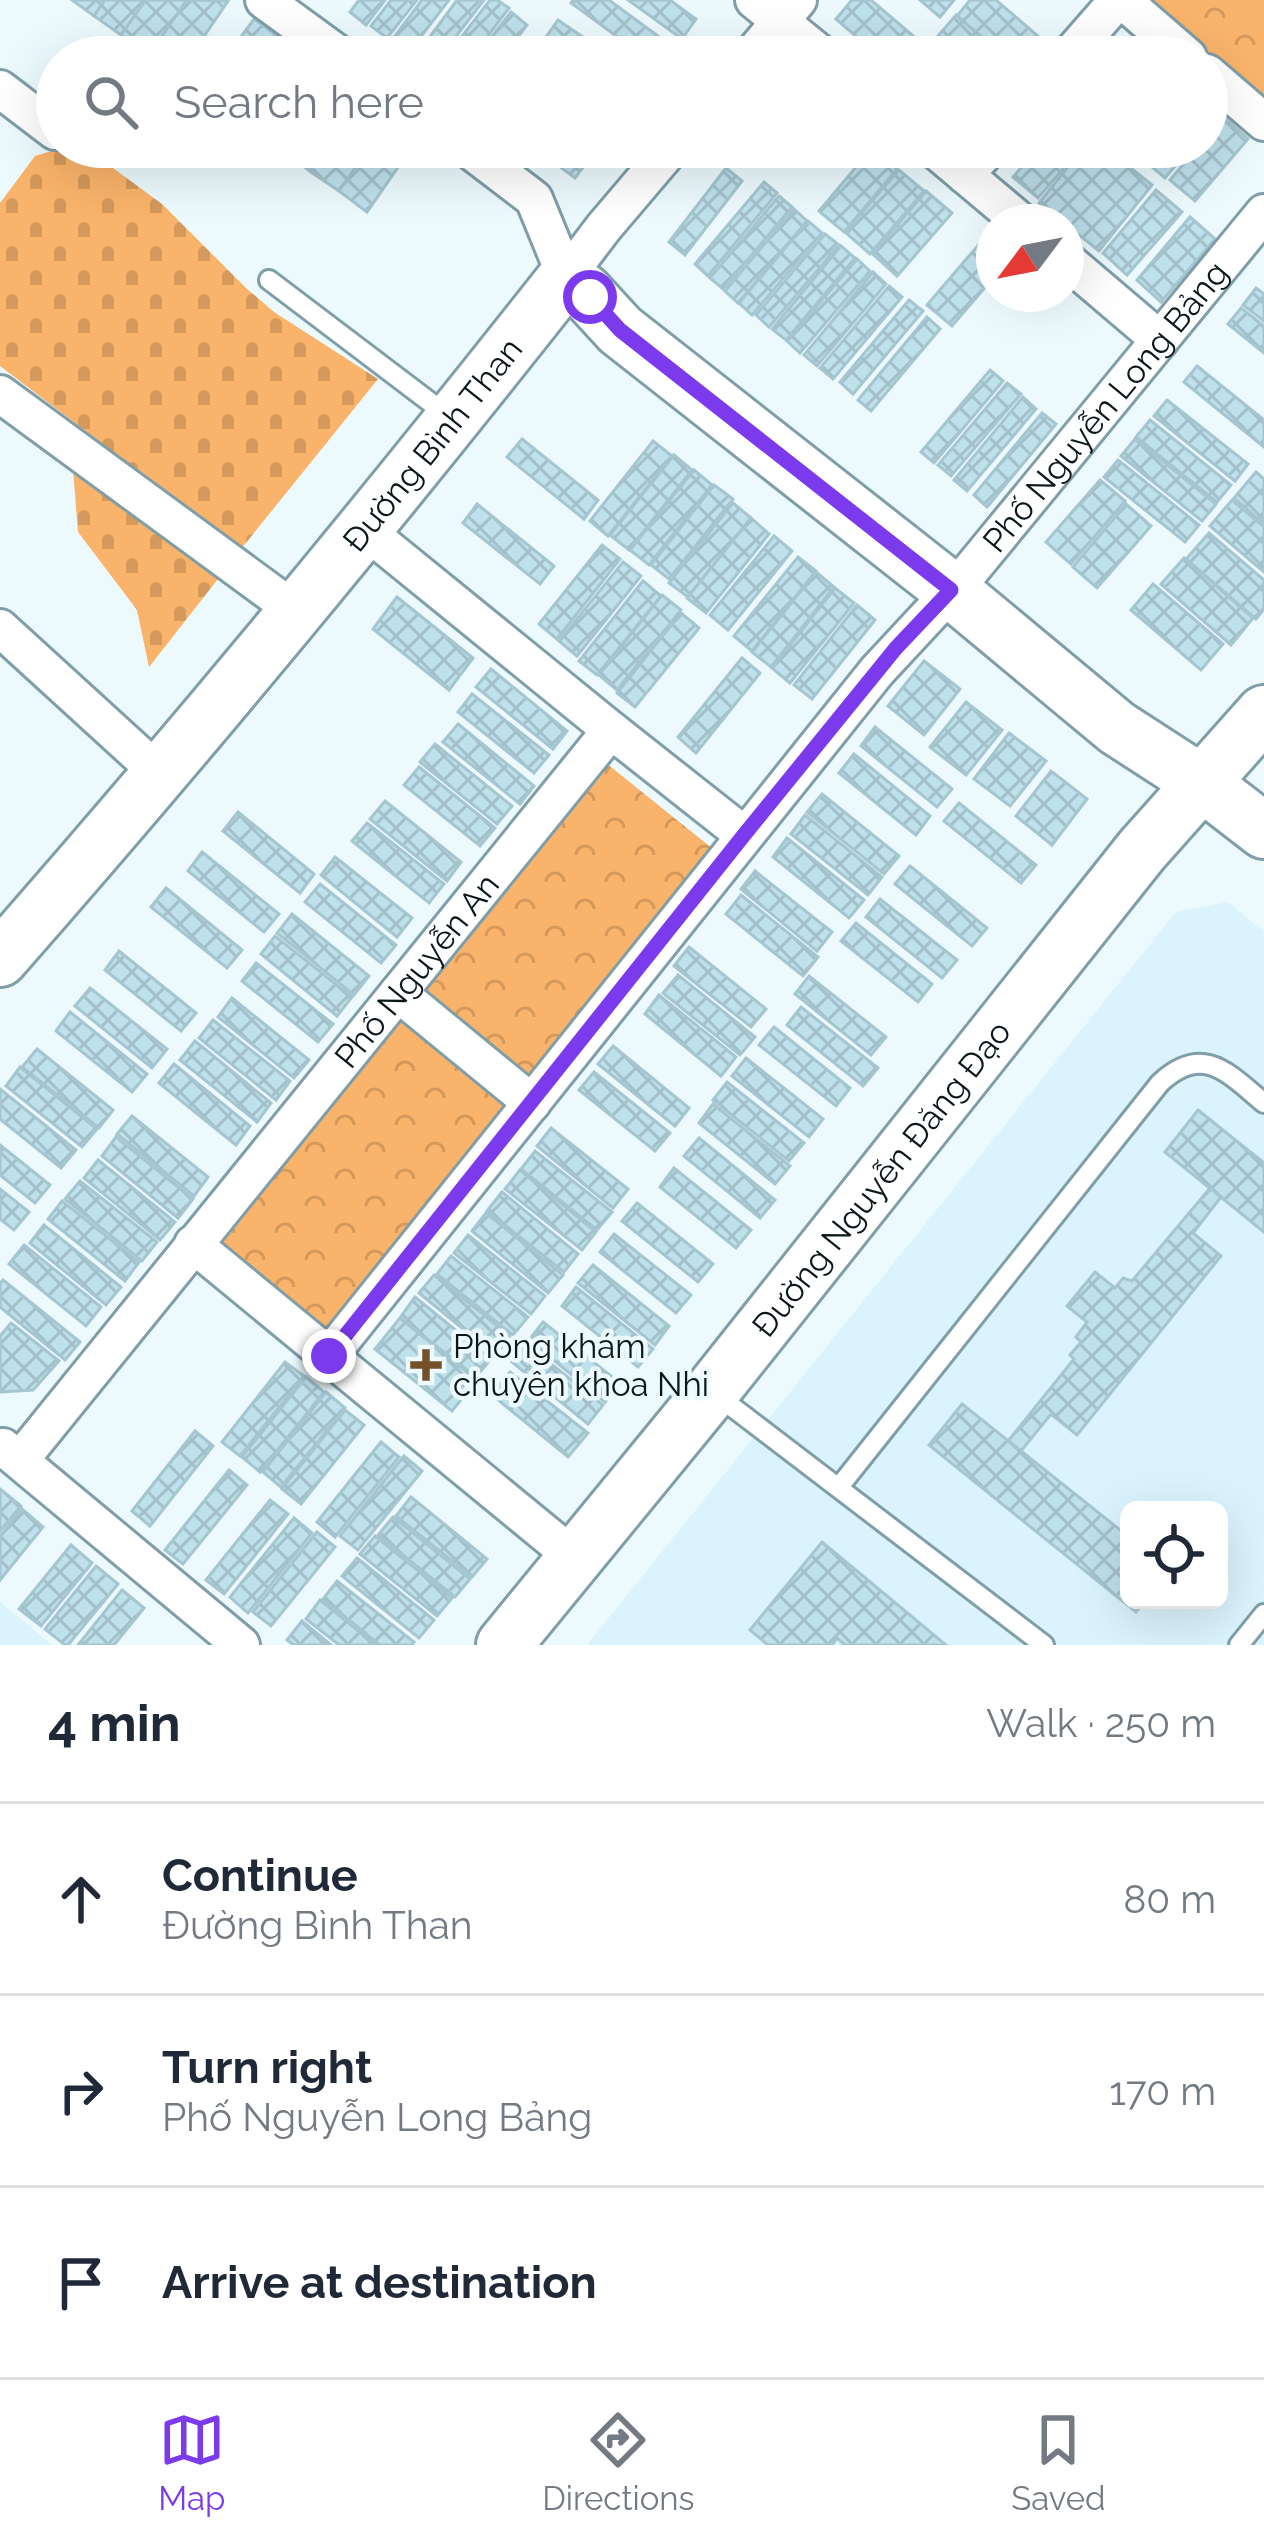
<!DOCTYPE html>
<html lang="en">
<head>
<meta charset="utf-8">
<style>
  :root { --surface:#fff; --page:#f6f6f7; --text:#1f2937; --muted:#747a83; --line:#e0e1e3; --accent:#7c3aed }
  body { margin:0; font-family:Raleway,sans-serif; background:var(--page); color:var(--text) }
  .controls { position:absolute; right:36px; bottom:36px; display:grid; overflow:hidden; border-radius:18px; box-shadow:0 12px 48px #0002 }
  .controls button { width:108px; height:108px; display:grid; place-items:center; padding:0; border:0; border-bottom:3px solid var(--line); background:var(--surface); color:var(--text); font:60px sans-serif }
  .compass { position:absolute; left:976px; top:204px; width:108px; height:108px; border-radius:50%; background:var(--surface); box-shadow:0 12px 48px #0002; rotate:238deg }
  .stop { position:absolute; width:36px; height:36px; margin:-27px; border:9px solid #7c3aed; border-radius:50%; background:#fff }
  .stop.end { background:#7c3aed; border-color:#fff; box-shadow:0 3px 12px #0008 }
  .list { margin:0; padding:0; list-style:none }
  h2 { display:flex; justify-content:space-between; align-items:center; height:156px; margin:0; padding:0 48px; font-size:51px }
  h2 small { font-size:39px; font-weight:400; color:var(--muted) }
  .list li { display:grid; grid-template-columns:78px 1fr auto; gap:36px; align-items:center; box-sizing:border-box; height:192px; padding:0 48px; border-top:3px solid var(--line) }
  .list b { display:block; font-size:45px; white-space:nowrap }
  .list p { margin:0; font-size:39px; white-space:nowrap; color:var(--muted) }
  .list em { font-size:39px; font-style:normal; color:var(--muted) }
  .icon { flex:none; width:66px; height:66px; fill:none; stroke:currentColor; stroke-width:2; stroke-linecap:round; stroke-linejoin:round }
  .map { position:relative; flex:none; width:1264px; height:1645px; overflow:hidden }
  .search { position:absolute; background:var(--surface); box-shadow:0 12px 48px #0002; left:36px; right:36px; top:36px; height:132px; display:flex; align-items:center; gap:30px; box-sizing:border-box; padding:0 42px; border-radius:66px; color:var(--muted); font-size:45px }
  .sheet { height:732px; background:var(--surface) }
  nav { display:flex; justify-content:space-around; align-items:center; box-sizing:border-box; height:168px; border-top:3px solid var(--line); background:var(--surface); font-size:33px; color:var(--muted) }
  nav a { display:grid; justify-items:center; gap:6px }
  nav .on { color:var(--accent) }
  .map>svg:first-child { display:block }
  .built { fill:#daf3fc; fill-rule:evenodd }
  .cemetery { fill:url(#cemetery-stones) }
  .park { fill:url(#park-crowns) }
  .building { fill:url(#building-cross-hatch); stroke:#a5c5d0; stroke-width:3 }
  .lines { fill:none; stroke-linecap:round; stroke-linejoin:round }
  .lane-casing { stroke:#7f9ea8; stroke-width:24 }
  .street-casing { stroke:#7f9ea8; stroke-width:42 }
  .secondary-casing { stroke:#7f9ea8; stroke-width:60 }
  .lane { stroke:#fff; stroke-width:18 }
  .street { stroke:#fff; stroke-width:36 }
  .secondary { stroke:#fff; stroke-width:54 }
  .route { stroke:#7c3aed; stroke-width:15 }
  .poi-dot { fill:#74502a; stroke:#ecfafe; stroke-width:4.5 }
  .labels { text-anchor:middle; stroke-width:9; stroke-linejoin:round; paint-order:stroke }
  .street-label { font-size:33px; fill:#0b171b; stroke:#ecfafe }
  .poi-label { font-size:33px; fill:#0b171b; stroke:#ecfafe; text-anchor:start }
</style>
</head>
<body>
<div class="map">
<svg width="1264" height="1645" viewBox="0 0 1264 1645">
  <defs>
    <pattern id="cemetery-stones" width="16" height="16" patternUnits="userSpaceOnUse" patternTransform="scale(3)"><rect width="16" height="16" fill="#f9b36a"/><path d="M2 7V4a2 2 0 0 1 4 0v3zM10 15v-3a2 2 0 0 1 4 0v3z" fill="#d4995b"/></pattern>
    <pattern id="park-crowns" width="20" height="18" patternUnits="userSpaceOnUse" patternTransform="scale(3)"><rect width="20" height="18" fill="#f9b36a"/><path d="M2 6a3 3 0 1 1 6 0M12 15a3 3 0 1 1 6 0" fill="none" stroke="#d4995b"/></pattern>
    <pattern id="building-cross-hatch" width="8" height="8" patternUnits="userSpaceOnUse" patternTransform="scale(3)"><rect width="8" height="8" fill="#bfe1ec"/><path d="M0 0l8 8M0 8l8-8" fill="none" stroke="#a3c0ca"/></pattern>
  </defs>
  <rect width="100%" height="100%" fill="#ecfafe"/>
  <!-- built -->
  <g class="built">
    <path d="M1228,902l36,30v713h-677l589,-733zM1129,1510h90v90h-90z"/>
    <path d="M0,1602l52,43h-52z"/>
  </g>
  <!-- cemetery -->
  <g class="cemetery">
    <path d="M61,148l37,9 64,47 84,84 28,24 104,67 -137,170 -241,-183v-163l35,-47z"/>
    <path d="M73,469l145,110 -69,88 -12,-57 -59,-78z"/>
  </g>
  <!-- park -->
  <g class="park">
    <path d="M1122,0h142v122z"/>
    <path d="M601,759l117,94 -182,227 -116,-93z"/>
    <path d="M397,1015l116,94 -182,227 -116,-93z"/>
  </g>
  <!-- building -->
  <g class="building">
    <path d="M72,0h33l-11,16z"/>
    <path d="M105,0h41l-25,35 -27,-19z"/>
    <path d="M146,0h41l-38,55 -28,-20z"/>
    <path d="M187,0l41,1 -38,56h-39l-2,-2z"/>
    <path d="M359,0h26l-19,25 -16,-13z"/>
    <path d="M391,0h26l-30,38 -16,-12z"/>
    <path d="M422,0h27l-40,52 -17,-12z"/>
    <path d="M457,0h27l-44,57h-25z"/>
    <path d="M490,0h7l12,8 -37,49h-26z"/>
    <path d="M573,0h36l68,50 -5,7h-27l-74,-54z"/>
    <path d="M628,0h42l26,19 -14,20z"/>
    <path d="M852,0h19l48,41 -14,16h-25l-44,-38z"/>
    <path d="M920,0h34l-14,17z"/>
    <path d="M970,0h26l43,37 -16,20h-18l-48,-41z"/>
    <path d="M511,12l16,13 -24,32h-27z"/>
    <path d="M956,15l48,42h-58l-15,-13z"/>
    <path d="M254,19l27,20 -13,18h-42z"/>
    <path d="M558,20l54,37h-80z"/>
    <path d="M281,39l25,18h-38z"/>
    <path d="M1224,117l24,22 -53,62 -25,-21 28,-33h9v-10z"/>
    <path d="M288,147h41l-18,25 -27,-20z"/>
    <path d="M329,147h41l-31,44 -28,-19z"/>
    <path d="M370,147h42l-45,65 -28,-21z"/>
    <path d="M533,147h42l15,11 -15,20z"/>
    <path d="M1039,147h43l-44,51 -25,-21z"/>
    <path d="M1084,147h21l47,38 -53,66 -60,-48z"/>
    <path d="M1147,147h44l-26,31 -26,-22z"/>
    <path d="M872,148l25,21 -53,63 -25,-21z"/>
    <path d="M726,168l16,13 -57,74 -16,-13z"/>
    <path d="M899,170l25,21 -54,63 -25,-22z"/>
    <path d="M764,182l13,11 -69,83 -13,-12z"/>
    <path d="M1156,190l26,22 -55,63 -24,-22z"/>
    <path d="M926,191l26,22 -55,63 -24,-22z"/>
    <path d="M779,196l13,11 -69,82 -13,-11z"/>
    <path d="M794,209l13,12 -69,82 -13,-12z"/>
    <path d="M1190,217l25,22 -54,63 -24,-22z"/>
    <path d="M808,221l14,12 -70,82 -13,-12z"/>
    <path d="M825,234l14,11 -70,82 -13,-12z"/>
    <path d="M981,242l13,11v24l-42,49 -25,-21z"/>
    <path d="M841,246l14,12 -69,82 -14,-11z"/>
    <path d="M857,259l13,12 -70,82 -13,-12z"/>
    <path d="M873,272l13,12 -69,82 -13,-11z"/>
    <path d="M889,286l13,11 -69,82 -13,-11z"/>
    <path d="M1256,288l8,6v27l-21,-16z"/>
    <path d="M909,300l14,11 -70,83 -13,-12z"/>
    <path d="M1241,308l23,18v27l-36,-29z"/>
    <path d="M927,317l13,12 -69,82 -13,-11z"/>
    <path d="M1197,366l67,54v27l-80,-65z"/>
    <path d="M990,370l13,11 -69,82 -13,-11z"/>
    <path d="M1007,383l14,11 -70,82 -13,-11z"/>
    <path d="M1023,397l13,12 -69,82 -13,-11z"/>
    <path d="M1167,400l81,64 -13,17 -81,-65z"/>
    <path d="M1042,413l14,11 -69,83 -13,-12z"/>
    <path d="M1150,420l81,65 -14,17 -81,-65z"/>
    <path d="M522,439l76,61 -14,19 -77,-62z"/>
    <path d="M1135,439l81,65 -14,17 -81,-65z"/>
    <path d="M653,441l19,15 -64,80 -18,-15z"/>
    <path d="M674,455l18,15 -63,80 -19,-15z"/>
    <path d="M1118,460l81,65 -14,17 -81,-65z"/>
    <path d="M694,470l18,15 -63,80 -19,-15z"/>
    <path d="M1256,472l8,7v45l-30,-26z"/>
    <path d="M1100,480l25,21 -54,63 -25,-22z"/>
    <path d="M714,485l19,14 -64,80 -18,-14z"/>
    <path d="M1232,500l32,27v45l-54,-46z"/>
    <path d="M733,503l18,15 -63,79 -19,-14z"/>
    <path d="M477,504l77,62 -14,18 -77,-61z"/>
    <path d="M1126,504l25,22 -54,62 -24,-21z"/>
    <path d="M751,518l18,16 -63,79 -19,-15z"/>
    <path d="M1209,533l55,47v29l-8,10 -70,-60z"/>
    <path d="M774,536l18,15 -64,79 -18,-15z"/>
    <path d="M602,545l18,14 -63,80 -18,-15z"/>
    <path d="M798,557l18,14 -64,80 -18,-15z"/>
    <path d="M1184,558l69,60 -22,27 -70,-61z"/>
    <path d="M623,562l18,14 -64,80 -18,-15z"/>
    <path d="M816,572l18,15 -63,80 -19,-15z"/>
    <path d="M643,581l18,15 -64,79 -18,-14z"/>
    <path d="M1153,584l70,60 -22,26 -70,-60z"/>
    <path d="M835,588l19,15 -64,80 -18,-15z"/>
    <path d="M662,595l19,15 -64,80 -18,-15z"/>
    <path d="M397,597l76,61 -24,32 -76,-61z"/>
    <path d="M857,605l18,15 -63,79 -18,-14z"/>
    <path d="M681,613l18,15 -64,79 -18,-14z"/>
    <path d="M742,658l18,15 -64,80 -18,-16z"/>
    <path d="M924,661l36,28 -36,46 -36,-29z"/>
    <path d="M491,669l76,62 -14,18 -77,-62z"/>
    <path d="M472,694l77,61 -15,18 -76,-61z"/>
    <path d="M966,702l36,28 -36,45 -36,-28z"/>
    <path d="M458,724l76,62 -14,18 -77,-62z"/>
    <path d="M875,727l77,62 -15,18 -76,-61z"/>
    <path d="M1009,733l37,28 -36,45 -36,-27z"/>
    <path d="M435,744l77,62 -15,18 -77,-62z"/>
    <path d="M854,754l76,62 -14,19 -77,-62z"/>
    <path d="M419,767l76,61 -15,18 -76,-61z"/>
    <path d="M1051,771l36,28 -35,46 -36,-29z"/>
    <path d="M822,794l77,62 -15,18 -77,-62z"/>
    <path d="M385,801l76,61 -14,19 -77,-62z"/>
    <path d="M959,803l77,62 -15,18 -77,-62z"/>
    <path d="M238,812l76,62 -14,19 -77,-62z"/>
    <path d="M805,815l77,62 -14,18 -77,-61z"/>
    <path d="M367,823l77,61 -15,19 -77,-62z"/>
    <path d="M787,838l77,62 -15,18 -76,-61z"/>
    <path d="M202,852l77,62 -15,18 -76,-61z"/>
    <path d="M335,857l77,61 -15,19 -76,-62z"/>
    <path d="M910,866l77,62 -15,18 -77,-62z"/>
    <path d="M755,871l77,61 -15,19 -76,-62z"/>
    <path d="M320,884l76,61 -15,18 -76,-61z"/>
    <path d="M166,888l76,62 -15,18 -76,-61z"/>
    <path d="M741,895l77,62 -15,19 -77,-62z"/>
    <path d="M880,899l77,61 -15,18 -76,-61z"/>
    <path d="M292,914l77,62 -15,19 -77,-62z"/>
    <path d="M856,923l76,61 -14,18 -77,-61z"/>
    <path d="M275,936l77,61 -15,19 -76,-62z"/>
    <path d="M689,947l77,62 -15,18 -77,-61z"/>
    <path d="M119,951l77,62 -15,18 -76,-61z"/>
    <path d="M256,963l77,61 -15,18 -76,-61z"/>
    <path d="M678,975l77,62 -15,18 -77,-62z"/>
    <path d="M809,976l77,61 -15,18 -76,-61z"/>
    <path d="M90,988l77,61 -15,19 -77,-62z"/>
    <path d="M659,995l77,62 -15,19 -76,-62z"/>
    <path d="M232,998l77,62 -15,18 -76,-61z"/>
    <path d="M801,1007l77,61 -15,18 -76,-61z"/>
    <path d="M70,1012l77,62 -15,18 -76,-61z"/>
    <path d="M213,1020l77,61 -14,19 -77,-62z"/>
    <path d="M774,1027l76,61 -14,18 -77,-61z"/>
    <path d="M195,1041l76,62 -14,19 -77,-62z"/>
    <path d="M613,1046l76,62 -14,18 -77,-62z"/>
    <path d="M37,1049l76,61 -14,18 -77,-61z"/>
    <path d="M746,1058l77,61 -14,18 -77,-61z"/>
    <path d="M174,1064l76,62 -14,19 -77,-62z"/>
    <path d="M20,1067l77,62 -15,18 -76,-61z"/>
    <path d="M594,1072l76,61 -15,18 -76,-61z"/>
    <path d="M727,1082l77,61 -15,18 -76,-61z"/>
    <path d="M0,1089l76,61 -15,18 -61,-49z"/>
    <path d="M713,1104l77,62 -15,18 -76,-61z"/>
    <path d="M1198,1110l66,53v69l-99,-80z"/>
    <path d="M132,1116l76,61 -14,19 -77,-62z"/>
    <path d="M551,1128l77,61 -15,19 -76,-62z"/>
    <path d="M116,1137l77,62 -15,19 -76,-62z"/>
    <path d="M699,1138l76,62 -15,18 -76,-62z"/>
    <path d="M0,1145l50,40 -15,18 -35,-28z"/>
    <path d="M535,1151l77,61 -15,18 -76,-61z"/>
    <path d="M98,1160l77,62 -15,18 -76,-62z"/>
    <path d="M674,1168l77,62 -15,18 -76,-61z"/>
    <path d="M520,1170l76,62 -14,18 -77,-61z"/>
    <path d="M80,1181l77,61 -15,19 -77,-62z"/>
    <path d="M1210,1188l11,9 -28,36 28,23 -144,179 -26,-21 -30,37 -13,-10 66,-82 -4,-4 11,-13 -5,-5 11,-15 -20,-16 28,-34 20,16 8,-10 9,3z"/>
    <path d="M0,1189l29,23 -15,18 -14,-11z"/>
    <path d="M502,1192l76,62 -14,18 -77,-61z"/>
    <path d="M62,1201l77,61 -14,19 -77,-62z"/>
    <path d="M637,1203l76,61 -15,18 -76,-61z"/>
    <path d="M486,1213l77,62 -15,18 -76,-62z"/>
    <path d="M44,1225l77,62 -15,18 -76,-62z"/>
    <path d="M614,1234l77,61 -15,18 -76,-61z"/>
    <path d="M468,1235l77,61 -14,18 -77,-61z"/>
    <path d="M24,1245l77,62 -15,19 -77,-62z"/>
    <path d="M451,1256l77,61 -15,18 -76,-61z"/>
    <path d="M593,1265l76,61 -14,19 -77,-62z"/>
    <path d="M434,1275l76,61 -15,19 -76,-62z"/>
    <path d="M3,1280l77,62 -15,18 -65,-53v-24z"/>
    <path d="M576,1287l77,62 -15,18 -76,-61z"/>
    <path d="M415,1297l76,62 -15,18 -76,-59z"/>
    <path d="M400,1318l77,62 -25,31 -77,-62z"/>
    <path d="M543,1322l77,61 -15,19 -76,-62z"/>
    <path d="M11,1323l48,38 -26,29 -33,2v-56z"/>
    <path d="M526,1344l77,61 -15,19 -76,-62z"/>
    <path d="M285,1362l19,14 -64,80 -18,-14z"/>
    <path d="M510,1372l78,61 -20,24 -76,-62z"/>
    <path d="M306,1377l18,15 -64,80 -18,-15z"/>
    <path d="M326,1392l19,16 -64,79 -18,-15z"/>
    <path d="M962,1404l167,133v63h17l-10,12 -207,-167z"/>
    <path d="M345,1410l19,15 -63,79 -19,-15z"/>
    <path d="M195,1431l18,15 -63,80 -18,-15z"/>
    <path d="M381,1442l18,15 -64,80 -18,-15z"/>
    <path d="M404,1456l18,15 -64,79 -18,-14z"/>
    <path d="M229,1470l18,15 -64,79 -18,-14z"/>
    <path d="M0,1489l21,17 -21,25z"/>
    <path d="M411,1497l76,62 -15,18 -76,-61z"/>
    <path d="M270,1500l18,14 -64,80 -18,-14z"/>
    <path d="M22,1509l21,18 -43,53v-44z"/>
    <path d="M393,1517l77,62 -15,18 -77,-62z"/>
    <path d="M294,1518l18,15 -64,80 -18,-16z"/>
    <path d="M317,1532l18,15 -64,79 -18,-14z"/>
    <path d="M375,1536l77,62 -15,18 -77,-62z"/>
    <path d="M822,1542l124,103h-101l-8,-7 -5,7h-64l-18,-15z"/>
    <path d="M71,1545l21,18 -51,63 -22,-17z"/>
    <path d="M357,1558l77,62 -15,18 -77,-62z"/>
    <path d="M96,1566l22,18 -50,61h-3l-20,-16z"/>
    <path d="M337,1581l77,61 -2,3h-32l-57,-46z"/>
    <path d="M122,1590l22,18 -30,37h-36z"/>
    <path d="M320,1600l56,45h-37l-33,-26z"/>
    <path d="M302,1621l29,24h-37l-7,-5z"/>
  </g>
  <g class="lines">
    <!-- lane casing -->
    <g class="lane-casing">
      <g id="lane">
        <path d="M269,280l178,135"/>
        <path d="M714,1393l330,252"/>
        <path d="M839,1487l321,-404c43,-40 68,-10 104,20"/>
        <path d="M1239,1645l25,-31"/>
      </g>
    </g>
    <!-- street casing -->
    <g class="street-casing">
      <g id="street">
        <path d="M264,0l78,57"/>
        <path d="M754,0l70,57"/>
        <path d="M1122,0l66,57"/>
        <path d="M750,57l48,-57"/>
        <path d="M1068,57l50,-57"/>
        <path d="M1207,73l57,49"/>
        <path d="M0,89l55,42"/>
        <path d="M466,147l68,52 32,78 38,-50 68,-80"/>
        <path d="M932,147l89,75"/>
        <path d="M965,175l25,-28"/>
        <path d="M1066,260l94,80"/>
        <path d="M0,394l297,218"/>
        <path d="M0,628l161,147"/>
        <path d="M611,730l133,105"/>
        <path d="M398,993l134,110"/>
        <path d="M193,1244l136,112"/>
        <path d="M3,1447l238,198"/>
        <path id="s1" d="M20,1460l591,-730 -246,-200"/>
        <path id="s2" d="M575,1558l-246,-202 548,-685 93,-100 294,-358"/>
      </g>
    </g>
    <!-- secondary casing -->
    <g class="secondary-casing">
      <g id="secondary">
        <path id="s3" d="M0,959c195,-222 383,-450 566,-682l20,16 34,37 331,260 166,138 85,55 62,48"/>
        <path id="s4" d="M504,1645l208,-254 430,-541 122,-137"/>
      </g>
    </g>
    <!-- lane -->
    <use href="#lane" class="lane"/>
    <!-- street -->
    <use href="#street" class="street"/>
    <!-- secondary -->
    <use href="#secondary" class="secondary"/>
  </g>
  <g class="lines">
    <!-- route -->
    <path class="route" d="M329,1356l415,-521 152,-187 55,-58 -331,-260 -30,-33"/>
  </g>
  <!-- markers -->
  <path class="poi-dot" d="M420 1347h12v12h12v12h-12v12h-12v-12h-12v-12h12z"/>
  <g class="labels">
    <!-- street labels -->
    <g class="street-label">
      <text dy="12" stroke="none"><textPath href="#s2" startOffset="1545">Phố Nguyễn Long Bảng</textPath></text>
      <text dy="12" stroke="none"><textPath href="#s3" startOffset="672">Đường Bình Than</textPath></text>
      <text dy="12" stroke="none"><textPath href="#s1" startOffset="630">Phố Nguyễn An</textPath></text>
      <text dy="12" stroke="none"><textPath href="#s4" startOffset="600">Đường Nguyễn Đăng Đạo</textPath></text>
    </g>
    <!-- poi labels -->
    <g class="poi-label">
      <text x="453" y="1358">Phòng khám<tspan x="453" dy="38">chuyên khoa Nhi</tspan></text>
    </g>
  </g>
</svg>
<div class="controls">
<button><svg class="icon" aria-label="locate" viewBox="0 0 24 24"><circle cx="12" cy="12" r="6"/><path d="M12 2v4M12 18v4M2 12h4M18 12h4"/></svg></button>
</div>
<svg class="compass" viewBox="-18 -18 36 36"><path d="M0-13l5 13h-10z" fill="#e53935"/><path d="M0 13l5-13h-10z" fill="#747a83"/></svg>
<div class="stop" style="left:590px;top:297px"></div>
<div class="stop end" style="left:329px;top:1356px"></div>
<div class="search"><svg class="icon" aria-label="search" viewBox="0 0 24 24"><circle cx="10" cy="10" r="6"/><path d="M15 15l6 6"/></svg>Search here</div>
</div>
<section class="sheet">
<h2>4 min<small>Walk · 250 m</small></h2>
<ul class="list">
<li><svg class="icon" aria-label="ahead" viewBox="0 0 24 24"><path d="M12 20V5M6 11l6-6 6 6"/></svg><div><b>Continue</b><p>Đường Bình Than</p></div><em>80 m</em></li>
<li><svg class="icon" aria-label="right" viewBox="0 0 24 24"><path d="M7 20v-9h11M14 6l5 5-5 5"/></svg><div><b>Turn right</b><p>Phố Nguyễn Long Bảng</p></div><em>170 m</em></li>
<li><svg class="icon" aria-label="arrive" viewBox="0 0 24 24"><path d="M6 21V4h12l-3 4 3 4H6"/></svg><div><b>Arrive at destination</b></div></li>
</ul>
</section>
<nav>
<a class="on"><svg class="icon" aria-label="map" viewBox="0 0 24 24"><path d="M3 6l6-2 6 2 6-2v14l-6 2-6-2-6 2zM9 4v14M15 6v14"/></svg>Map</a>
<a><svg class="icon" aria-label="directions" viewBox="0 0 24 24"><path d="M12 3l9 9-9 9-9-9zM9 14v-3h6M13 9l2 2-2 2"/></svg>Directions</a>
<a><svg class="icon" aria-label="saved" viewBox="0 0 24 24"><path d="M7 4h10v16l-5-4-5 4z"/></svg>Saved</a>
</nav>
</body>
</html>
